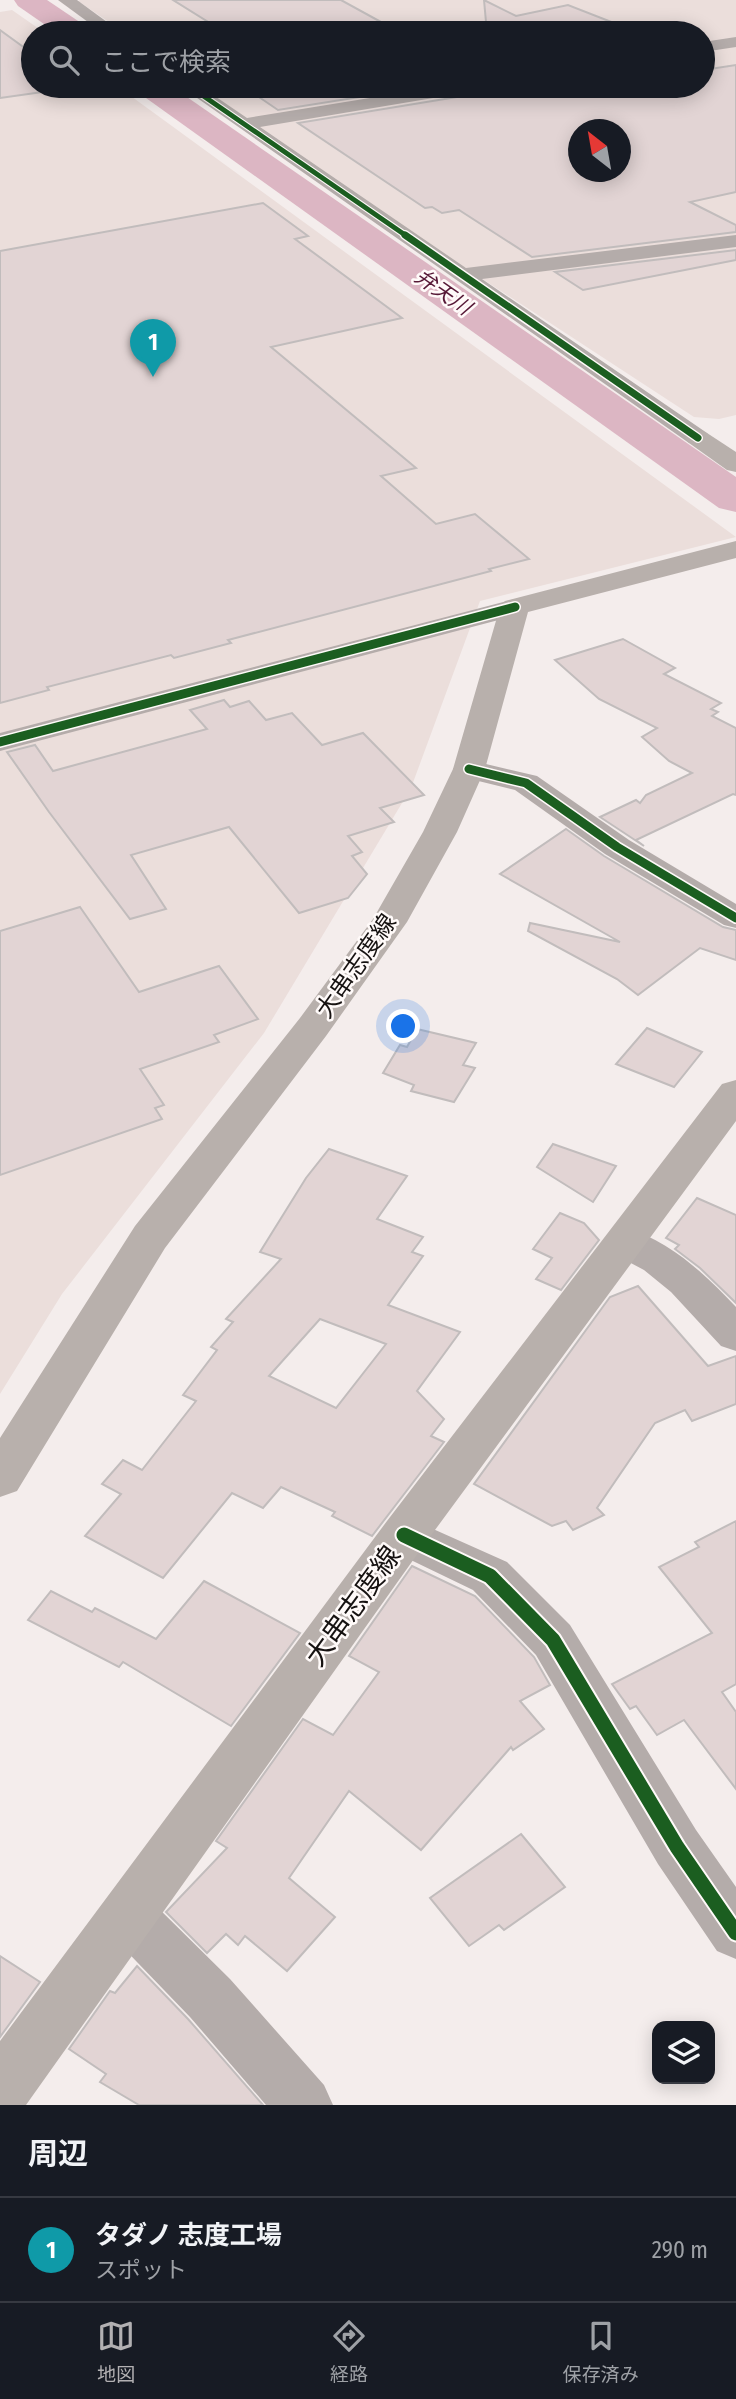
<!DOCTYPE html>
<html lang="ja">
<head>
<meta charset="utf-8">
<style>
  :root { --surface:#171b24; --page:#242831; --text:#f1f3f6; --muted:#9ea1a6; --line:#363941; --accent:#b2b0b2 }
  body { margin:0; font-family:"Fira Sans Condensed","Noto Sans JP",sans-serif; background:var(--page); color:var(--text) }
  .controls { position:absolute; right:21px; bottom:21px; display:grid; overflow:hidden; border-radius:14px; box-shadow:0 4px 18px #0003 }
  .controls button { width:63px; height:63px; display:grid; place-items:center; padding:0; border:0; border-bottom:2px solid var(--line); background:var(--surface); color:var(--text); font:35px sans-serif }
  .compass { position:absolute; left:568px; top:119px; width:63px; height:63px; border-radius:50%; background:var(--surface); box-shadow:0 4px 18px #0003; rotate:329deg }
  .you { position:absolute; left:404px; top:1027px; width:24px; height:24px; margin:-18px; border:5px solid #fff; border-radius:50%; background:#1a73e8; box-shadow:0 0 0 10px #1a73e833 }
  .badge { display:grid; place-items:center; width:46px; height:46px; border-radius:50%; background:var(--accent); color:#fff; font-size:23px; font-weight:700 }
  .pin { position:absolute; translate:-50% -58px; filter:drop-shadow(0 2px 4px #0008) }
  .pin::after { content:''; position:absolute; top:37px; width:24px; height:21px; background:inherit; clip-path:polygon(0 0,100% 0,50% 100%) }
  .list { margin:0; padding:0; list-style:none }
  h2 { display:flex; justify-content:space-between; align-items:center; height:91px; margin:0; padding:0 28px; font-size:30px }
  h2 small { font-size:23px; font-weight:400; color:var(--muted) }
  .list li { display:grid; grid-template-columns:46px 1fr auto; gap:21px; align-items:center; box-sizing:border-box; height:105px; padding:0 28px; border-top:2px solid var(--line) }
  .list b { display:block; font-size:26px; white-space:nowrap }
  .list p { margin:0; font-size:23px; white-space:nowrap; color:var(--muted) }
  .list em { font-size:23px; font-style:normal; color:var(--muted) }
  .icon { flex:none; width:38px; height:38px; fill:none; stroke:currentColor; stroke-width:2; stroke-linecap:round; stroke-linejoin:round }
  .map { position:relative; flex:none; width:736px; height:2105px; overflow:hidden }
  .search { position:absolute; background:var(--surface); box-shadow:0 4px 18px #0003; left:21px; right:21px; top:21px; height:77px; display:flex; align-items:center; gap:18px; box-sizing:border-box; padding:0 24px; border-radius:38px; color:var(--muted); font-size:26px }
  .sheet { height:196px; background:var(--surface) }
  nav { display:flex; justify-content:space-around; align-items:center; box-sizing:border-box; height:98px; border-top:2px solid var(--line); background:var(--surface); font-size:19px; color:var(--muted) }
  nav a { display:grid; justify-items:center; gap:4px }
  nav .on { color:var(--accent) }
  .map>svg:first-child { display:block }
  .built { fill:#ebdedb; fill-rule:evenodd }
  .lines { fill:none; stroke-linecap:round; stroke-linejoin:round }
  .river { fill:#dcb6c3; fill-rule:evenodd }
  .building { fill:#e2d4d4; stroke:#c1bcbc; stroke-width:2; fill-rule:evenodd }
  .minor { fill:#b4acaa; fill-rule:evenodd }
  .major { fill:#b8b0ac; fill-rule:evenodd }
  .cycleway-far3-casing { stroke:#fffaf9; stroke-width:7 }
  .cycleway-far2-casing { stroke:#fffaf9; stroke-width:10 }
  .cycleway-far1-casing { stroke:#fffaf9; stroke-width:12 }
  .cycleway-casing { stroke:#fffaf9; stroke-width:19 }
  .cycleway-far3 { stroke:#1b5e20; stroke-width:5 }
  .cycleway-far2 { stroke:#1b5e20; stroke-width:7 }
  .cycleway-far1 { stroke:#1b5e20; stroke-width:9 }
  .cycleway { stroke:#1b5e20; stroke-width:15 }
  .labels { text-anchor:middle; dominant-baseline:central; stroke-width:5; stroke-linejoin:round; paint-order:stroke }
  .far-water-label { font-size:21px; font-style:italic; fill:#571937; stroke:#fffaf9 }
  .street-label { font-size:24px; fill:#161211; stroke:#fffaf9 }
  .near-street-label { font-size:28px; fill:#161211; stroke:#fffaf9 }
</style>
</head>
<body>
<div class="map">
<svg width="736" height="2105" viewBox="0 0 736 2105">
  <rect width="100%" height="100%" fill="#f4edec"/>
  <g class="built">
    <path d="M80,0H736V415L719,419L694,417L245,124L195,86H703V33H125L78,1ZM578,130H620V172H578Z"/>
    <polygon points="12,10 45,33 33,33 33,86 117,86 736,537 480,601 411,788 264,1033 62,1294 0,1394 0,12"/>
  </g>
  <g class="lines">
    <g class="river">
      <polygon points="14,0 47,0 87,27 91,33 57,33 18,6"/>
      <polygon points="134,86 171,86 736,477 736,512 719,508 139,93"/>
    </g>
  </g>
  <g class="building">
    <polygon points="173,0 341,0 401,33 226,33"/>
    <polygon points="484,0 516,16 568,5 637,32 487,33"/>
    <polygon points="0,30 33,54 33,86 78,87 0,98"/>
    <path d="M736,65V192L690,202L736,225V232L532,257L459,210L442,213L432,207L425,208L298,123L475,94L486,86H703V70ZM578,130H620V172H578Z"/>
    <polygon points="313,86 429,86 278,110 256,95"/>
    <polygon points="263,203 308,236 295,239 402,318 271,347 416,468 381,476 436,524 475,514 529,559 489,569 491,571 228,640 231,643 174,658 171,655 47,687 49,690 0,703 0,251"/>
    <polygon points="736,250 736,260 583,290 555,272"/>
    <polygon points="623,639 675,668 664,674 721,703 711,709 718,712 712,716 736,728 736,795 733,794 636,840 644,846 600,817 636,800 640,803 646,795 692,773 669,761 642,737 657,728 599,699 555,660"/>
    <polygon points="224,700 230,707 249,701 266,720 292,713 322,745 363,733 424,795 380,808 394,822 348,836 362,852 352,856 367,874 348,898 299,913 229,827 131,855 166,909 130,919 49,812 7,752 35,745 53,771 207,729 190,710"/>
    <polygon points="566,829 604,856 723,927 736,930 736,960 700,948 638,995 617,979 528,931 530,923 620,942 500,874"/>
    <polygon points="80,907 139,992 219,966 258,1019 214,1035 219,1042 140,1069 164,1105 155,1108 162,1119 0,1175 0,931"/>
    <polygon points="647,1028 702,1052 674,1087 616,1064"/>
    <polygon points="417,1029 476,1043 463,1065 475,1068 454,1102 411,1091 414,1085 383,1073 400,1045 407,1047"/>
    <polygon points="553,1144 616,1166 593,1202 537,1167"/>
    <path d="M329,1149L407,1176L377,1219L423,1237L412,1252L423,1256L388,1305L460,1332L417,1391L444,1419L431,1436L444,1442L372,1536L332,1516L335,1512L281,1487L263,1508L232,1493L163,1578L85,1536L121,1494L102,1484L123,1460L142,1470L196,1401L183,1395L217,1350L211,1347L233,1322L226,1319L281,1259L260,1252L306,1178ZM320,1319L386,1344L336,1408L269,1376Z"/>
    <polygon points="697,1198 736,1215 736,1303 700,1268 675,1249 679,1245 666,1238"/>
    <polygon points="560,1213 584,1223 599,1240 561,1290 536,1279 552,1258 533,1249"/>
    <polygon points="638,1286 708,1366 736,1356 736,1404 692,1421 685,1410 655,1423 597,1508 604,1515 573,1530 566,1521 552,1526 474,1484 610,1297"/>
    <polygon points="736,1521 736,1684 722,1692 736,1712 736,1789 684,1720 657,1735 636,1706 630,1709 612,1684 712,1633 659,1567 699,1547 695,1542"/>
    <polygon points="412,1566 475,1596 534,1657 550,1685 520,1701 544,1729 513,1750 511,1747 421,1850 349,1791 289,1878 335,1917 287,1971 245,1936 238,1945 226,1934 207,1953 166,1912 227,1848 216,1841 303,1719 333,1735 379,1672 349,1656"/>
    <polygon points="204,1581 300,1633 231,1726 123,1662 119,1667 28,1620 51,1591 92,1612 95,1608 156,1639"/>
    <polygon points="521,1834 565,1887 504,1930 499,1925 469,1946 430,1898"/>
    <polygon points="0,1956 40,1982 0,2037"/>
    <polygon points="137,1966 188,2019 263,2105 139,2105 100,2082 106,2074 69,2049 110,1991 115,1993"/>
  </g>
  <g class="lines">
    <g class="minor">
      <polygon points="58,0 77,0 122,33 103,33"/>
      <polygon points="736,37 736,47 703,52 703,42"/>
      <polygon points="180,86 200,86 247,118 444,86 484,86 475,91 260,127 466,268 736,235 736,247 482,279 707,433 710,438 707,443 698,445 689,443"/>
      <polygon points="515,599 525,601 529,607 525,613 0,751 0,733"/>
      <polygon points="469,760 537,776 629,840 736,904 736,928 724,925 605,854 515,790 458,776 453,769 458,762"/>
      <path d="M624,1227C671,1242 703,1272 736,1307V1351L721,1346L671,1292L644,1270L610,1252L604,1242L610,1232Z"/>
      <polygon points="404,1516 507,1562 570,1625 696,1830 736,1887 736,1959 717,1951 658,1864 536,1655 473,1590 388,1549 381,1535 388,1521"/>
      <polygon points="129,1890 148,1898 230,1979 324,2085 333,2105 266,2105 190,2017 110,1934 102,1916 110,1898"/>
    </g>
    <g class="major">
      <polygon points="698,430 707,433 736,452 736,472 727,470 689,443 685,438 689,433"/>
      <polygon points="736,541 736,558 528,612 485,769 457,832 407,922 326,1036 165,1248 17,1491 0,1497 0,1438 135,1226 300,1018 373,919 423,832 453,769 500,607 505,601"/>
      <polygon points="736,1080 736,1121 421,1549 26,2105 0,2105 0,2041 387,1521 722,1084"/>
    </g>
    <defs>
      <polyline id="cycleway-far3" points="189,86 408,237"/>
      <polyline id="cycleway-far2" points="405,235 698,438"/>
      <g id="cycleway-far1">
        <polyline points="0,742 515,607"/>
        <polyline points="469,769 526,783 617,847 736,918"/>
      </g>
      <polyline id="cycleway" points="404,1535 490,1576 553,1640 677,1847 736,1933"/>
    </defs>
    <use href="#cycleway-far3" class="cycleway-far3-casing"/>
    <use href="#cycleway-far2" class="cycleway-far2-casing"/>
    <use href="#cycleway-far1" class="cycleway-far1-casing"/>
    <use href="#cycleway" class="cycleway-casing"/>
    <use href="#cycleway-far3" class="cycleway-far3"/>
    <use href="#cycleway-far2" class="cycleway-far2"/>
    <use href="#cycleway-far1" class="cycleway-far1"/>
    <use href="#cycleway" class="cycleway"/>
  </g>
  <g class="labels">
    <g class="far-water-label">
      <text transform="translate(443 292) rotate(35)">弁天川</text>
    </g>
    <g class="street-label">
      <text transform="translate(356 966) rotate(-55)">大串志度線</text>
    </g>
    <g class="near-street-label">
      <text transform="translate(353 1606) rotate(-54)">大串志度線</text>
    </g>
  </g>
</svg>
<div class="controls">
<button><svg class="icon" aria-label="layers" viewBox="0 0 24 24"><path d="M12 4l9 5-9 5-9-5zM3 14l9 5 9-5"/></svg></button>
</div>
<svg class="compass" viewBox="-18 -18 36 36"><path d="M0-13l5 13h-10z" fill="#e53935"/><path d="M0 13l5-13h-10z" fill="#9ea1a6"/></svg>
<div class="you"></div>
<div class="pin badge" style="left:153px;top:377px;background:#0f9aa8">1</div>
<div class="search"><svg class="icon" aria-label="search" viewBox="0 0 24 24"><circle cx="10" cy="10" r="6"/><path d="M15 15l6 6"/></svg>ここで検索</div>
</div>
<section class="sheet">
<h2>周辺<small></small></h2>
<ul class="list">
<li><span class="badge" style="background:#0f9aa8">1</span><div><b>タダノ 志度工場</b><p>スポット</p></div><em>290 m</em></li>
</ul>
</section>
<nav>
<a class="on"><svg class="icon" aria-label="map" viewBox="0 0 24 24"><path d="M3 6l6-2 6 2 6-2v14l-6 2-6-2-6 2zM9 4v14M15 6v14"/></svg>地図</a>
<a><svg class="icon" aria-label="directions" viewBox="0 0 24 24"><path d="M12 3l9 9-9 9-9-9zM9 14v-3h6M13 9l2 2-2 2"/></svg>経路</a>
<a><svg class="icon" aria-label="saved" viewBox="0 0 24 24"><path d="M7 4h10v16l-5-4-5 4z"/></svg>保存済み</a>
</nav>
</body>
</html>
